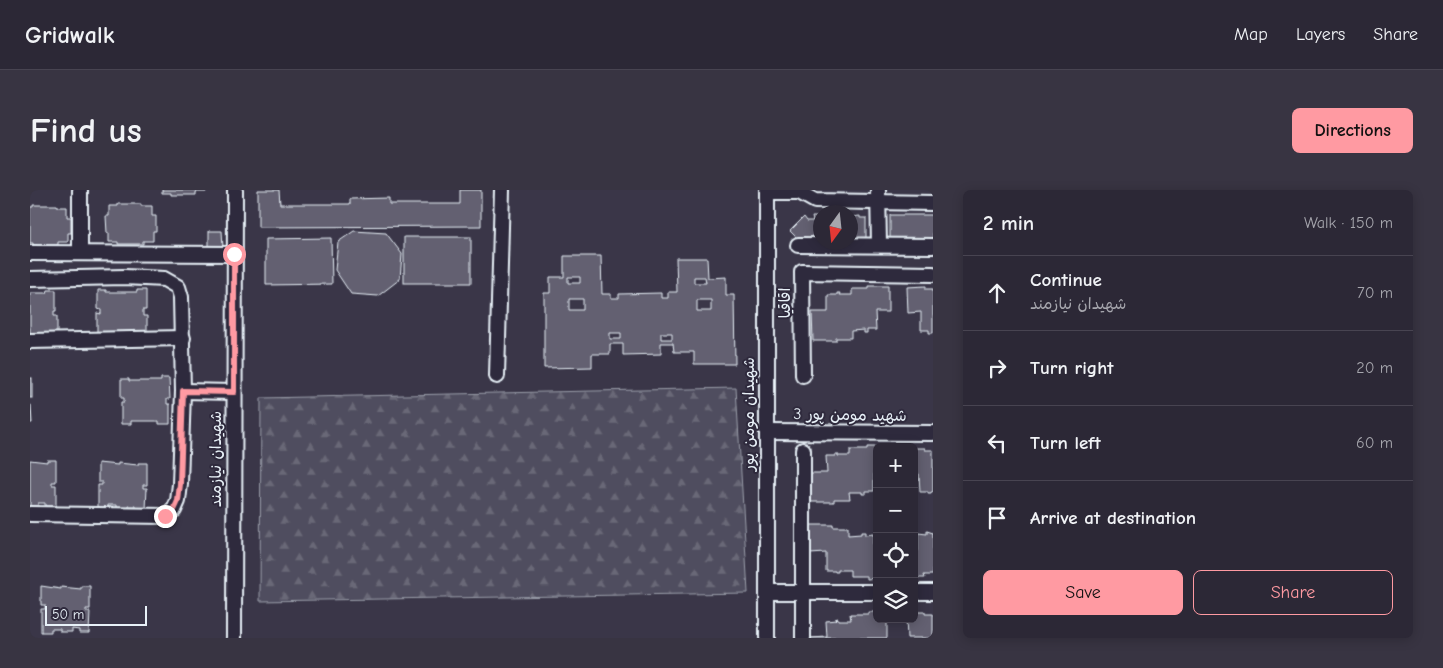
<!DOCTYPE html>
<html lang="en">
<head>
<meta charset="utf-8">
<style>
  :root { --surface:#2c2836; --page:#383442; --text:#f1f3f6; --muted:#a6a6ad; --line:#484451; --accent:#ff9aa2 }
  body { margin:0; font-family:"Comic Neue","Playpen Sans Arabic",sans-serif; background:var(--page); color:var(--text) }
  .controls { position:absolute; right:15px; bottom:15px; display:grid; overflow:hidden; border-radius:8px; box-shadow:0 2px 12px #0003 }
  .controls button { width:45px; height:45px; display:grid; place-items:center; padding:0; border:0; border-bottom:1px solid var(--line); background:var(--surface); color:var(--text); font:25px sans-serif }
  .compass { position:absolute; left:783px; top:15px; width:45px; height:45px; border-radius:50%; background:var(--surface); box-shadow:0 2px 12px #0003; rotate:195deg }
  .scale { position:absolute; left:15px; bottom:12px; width:102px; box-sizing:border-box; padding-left:5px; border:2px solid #e8f1f8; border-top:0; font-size:14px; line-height:18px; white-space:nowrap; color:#e8f1f8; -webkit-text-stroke:4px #2f2a3d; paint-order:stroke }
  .stop { position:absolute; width:15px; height:15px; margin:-11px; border:4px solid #ff9aa2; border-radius:50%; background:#fff }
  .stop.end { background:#ff9aa2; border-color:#fff; box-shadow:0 1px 5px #0008 }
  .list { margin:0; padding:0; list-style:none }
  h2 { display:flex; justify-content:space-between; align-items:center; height:65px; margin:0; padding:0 20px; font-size:21px }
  h2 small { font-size:16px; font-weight:400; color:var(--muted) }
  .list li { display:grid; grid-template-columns:32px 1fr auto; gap:15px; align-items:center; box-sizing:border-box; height:75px; padding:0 20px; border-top:1px solid var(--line) }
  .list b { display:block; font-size:19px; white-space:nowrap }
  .list p { margin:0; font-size:16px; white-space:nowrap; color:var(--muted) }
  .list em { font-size:16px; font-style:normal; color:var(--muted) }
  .actions { display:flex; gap:10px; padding:15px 20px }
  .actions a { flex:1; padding:11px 0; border:1px solid var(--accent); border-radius:8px; text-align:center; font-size:18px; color:var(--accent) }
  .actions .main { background:var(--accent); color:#111 }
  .icon { flex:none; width:28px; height:28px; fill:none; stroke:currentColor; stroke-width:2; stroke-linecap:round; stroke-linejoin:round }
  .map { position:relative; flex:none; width:903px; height:448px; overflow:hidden; border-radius:8px }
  header { display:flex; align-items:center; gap:30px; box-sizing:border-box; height:70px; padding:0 25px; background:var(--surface); border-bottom:1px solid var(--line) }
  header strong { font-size:24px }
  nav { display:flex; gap:28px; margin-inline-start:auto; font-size:18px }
  .intro { display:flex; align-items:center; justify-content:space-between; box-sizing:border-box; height:120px; padding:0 30px }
  h1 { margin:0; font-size:35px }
  .button { padding:12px 22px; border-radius:8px; background:var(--accent); color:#111; font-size:18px; font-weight:700 }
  main { display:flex; gap:30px; padding:0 30px }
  aside { flex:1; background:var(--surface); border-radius:8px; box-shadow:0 2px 12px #0003 }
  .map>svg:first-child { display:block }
  .forest { fill:url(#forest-firs); stroke:#9ca0ac }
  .building { fill:#636171; stroke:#e8f1f8; fill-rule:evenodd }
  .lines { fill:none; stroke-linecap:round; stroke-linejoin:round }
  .minor-casing { stroke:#e8f1f8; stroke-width:18 }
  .minor { stroke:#2f2a3d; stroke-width:14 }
  .route { stroke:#ff9aa2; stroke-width:6 }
  .labels { text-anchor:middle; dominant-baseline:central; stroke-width:4; stroke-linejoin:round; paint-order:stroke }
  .street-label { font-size:16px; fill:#e8f1f8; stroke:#2f2a3d }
</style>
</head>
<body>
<header>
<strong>Gridwalk</strong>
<nav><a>Map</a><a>Layers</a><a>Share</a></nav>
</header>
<div class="intro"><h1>Find us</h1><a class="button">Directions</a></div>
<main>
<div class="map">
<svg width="903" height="448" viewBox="0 0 903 448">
  <defs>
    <pattern id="forest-firs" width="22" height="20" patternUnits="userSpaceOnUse" patternTransform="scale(1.25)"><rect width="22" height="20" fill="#504e5f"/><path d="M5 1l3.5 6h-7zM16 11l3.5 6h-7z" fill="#696877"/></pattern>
  </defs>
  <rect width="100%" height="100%" fill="#3a3648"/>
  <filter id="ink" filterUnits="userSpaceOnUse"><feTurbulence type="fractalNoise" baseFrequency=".02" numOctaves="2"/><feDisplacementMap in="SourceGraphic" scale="10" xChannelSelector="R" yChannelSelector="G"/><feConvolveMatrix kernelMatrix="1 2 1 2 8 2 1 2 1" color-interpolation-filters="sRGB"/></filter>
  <g filter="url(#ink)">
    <polygon class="forest" points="706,198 718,403 230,411 231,208"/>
    <g class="building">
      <polygon points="132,0 176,0 176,2 166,2 166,5 141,5 141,3 132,3"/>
      <polygon points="228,0 249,0 250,14 320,14 320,9 359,8 359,14 430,14 430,0 451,0 451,36 228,37"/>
      <polygon points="88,14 111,14 111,16 122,16 122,26 126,26 126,41 123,41 123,51 113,51 113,54 88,54 88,52 79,52 79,43 77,43 76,26 79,26 79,16 88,16"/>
      <polygon points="3,15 27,15 27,17 37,17 37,27 41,27 41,43 38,43 38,52 28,52 28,55 3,56 3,53 0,53 0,17 3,17"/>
      <rect x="860" y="25" width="43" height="24"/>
      <polygon points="830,26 830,28 836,28 836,52 821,52 821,27"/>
      <polygon points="774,27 777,31 783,31 782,27 791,27 790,48 783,48 783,46 780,47 773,54 760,41"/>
      <polygon points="179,41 192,41 193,58 179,58"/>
      <polygon points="324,41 356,43 372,64 370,89 348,106 321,104 305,80 308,52"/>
      <rect x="374" y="47" width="67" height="46"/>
      <polygon points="301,48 302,94 236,95 236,49"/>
      <path d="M534,66H571L572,104H581V108H589V104L631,103V108H638V102H647L646,68H677L678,88L696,87V105H704L705,174H664V162H644L643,153H631V164L593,165V154H580V164H562V177L514,178V103H520V87H534ZM538,87H550V93H538ZM664,87H675L676,93H664ZM539,109H553V120H539ZM667,110H681V121H667ZM580,143H591V149H580ZM631,143H642V149H631Z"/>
      <polygon points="839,96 858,96 858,122 845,122 846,140 837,140 837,143 834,143 834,140 821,141 821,148 806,148 806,151 783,151 782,122 798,122 798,105 807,105 807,103 810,103 809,105 822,105 822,99 839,99"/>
      <polygon points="896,96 896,99 903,99 903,143 899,143 899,140 891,140 891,122 878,123 877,97"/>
      <polygon points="18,100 26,100 26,121 24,121 24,126 27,126 27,146 16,146 16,143 0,143 0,103 17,103"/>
      <polygon points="68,100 76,100 76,102 107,102 107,100 116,100 116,120 113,120 113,126 117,126 117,145 67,145 67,123 71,124 71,120 68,119"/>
      <rect x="0" y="188" width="2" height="20"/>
      <polygon points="131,188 139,188 140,209 137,209 137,214 140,214 140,234 129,234 129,231 101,231 101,234 91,234 91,212 94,212 94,208 91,208 91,189 99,189 99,191 131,191"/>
      <polygon points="0,215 1,215 2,233 0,233"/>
      <polygon points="837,257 847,257 847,283 844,283 844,301 836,301 836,304 832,304 832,302 819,302 820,309 804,309 804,312 781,312 781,283 797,283 796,266 805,266 805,264 808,264 808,266 820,266 820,260 837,260"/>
      <polygon points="884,258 895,258 895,260 903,260 903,302 901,302 901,304 898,304 898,302 890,302 889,284 884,284"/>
      <polygon points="0,270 17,272 17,270 26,270 26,292 22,292 22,295 26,295 26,316 15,316 15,313 8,313 8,316 0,316"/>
      <polygon points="68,273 88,275 88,273 108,275 108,273 117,273 117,295 113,295 113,298 117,298 116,319 106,319 106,316 99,316 99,319 87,319 87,315 78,315 78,319 68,319 68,295 72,295 72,292 68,292"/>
      <polygon points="780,335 803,335 803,337 818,337 818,345 831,344 831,342 835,342 835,345 843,344 843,362 847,362 847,388 837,389 837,386 820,386 820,380 808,380 808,382 805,382 805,381 796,381 796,363 780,364"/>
      <polygon points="897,341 903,343 903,385 894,385 895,388 884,388 884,361 888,361 888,343 897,344"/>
      <polygon points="11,396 31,399 31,397 51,399 51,396 60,396 60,419 56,419 56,422 60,422 59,443 49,443 49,440 42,439 42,442 30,442 30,439 21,439 21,442 11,442 11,419 15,419 15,415 11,415"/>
      <polygon points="838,422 847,422 847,429 857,429 857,448 781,448 797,447 796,431 806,430 805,429 808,428 808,430 821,430 820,424 838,424"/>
      <polygon points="884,422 895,422 895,424 903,424 903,448 877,448 876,429 884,429"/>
    </g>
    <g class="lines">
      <defs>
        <g id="minor">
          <polyline points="737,0 737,448"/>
          <polyline points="848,0 849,55"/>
          <polyline points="737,2 769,2 773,0"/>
          <polyline points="769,2 785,11 903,13"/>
          <polyline points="768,55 903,56"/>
          <polyline points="0,63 204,64"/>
          <polyline points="50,63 50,0"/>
          <polyline points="0,89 95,87 134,89 148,97 151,107 153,201 150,294 148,311 144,320 135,326 0,324"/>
          <polyline points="0,151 153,148"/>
          <polyline points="773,185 772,82 903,84"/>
          <polyline points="467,186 472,0"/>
          <polyline points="153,201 204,202"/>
          <polyline points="737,242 903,243"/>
          <polyline points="737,402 847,402"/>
          <polyline points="884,402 903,402"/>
          <polyline points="204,448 205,0"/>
          <polyline points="773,448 773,260"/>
        </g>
      </defs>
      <use href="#minor" class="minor-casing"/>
      <use href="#minor" class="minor"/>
    </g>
  </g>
  <g class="lines" filter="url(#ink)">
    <polyline class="route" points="135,326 144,320 148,311 150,294 153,201 204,202 204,64"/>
  </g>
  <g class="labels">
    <g class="street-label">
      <text transform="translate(755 113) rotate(-90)">اقاقیا</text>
      <text transform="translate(719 224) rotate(-90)">شهیدان مومن پور</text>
      <text transform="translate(820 225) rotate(1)">شهید مومن پور 3</text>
      <text transform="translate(186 269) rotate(-90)">شهیدان نیازمند</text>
    </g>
  </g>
</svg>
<div class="controls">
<button>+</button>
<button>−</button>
<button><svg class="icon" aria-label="locate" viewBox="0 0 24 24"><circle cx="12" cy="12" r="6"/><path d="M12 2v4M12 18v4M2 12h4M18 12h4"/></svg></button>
<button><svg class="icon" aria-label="layers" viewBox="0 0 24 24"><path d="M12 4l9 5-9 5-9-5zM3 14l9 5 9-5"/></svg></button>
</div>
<svg class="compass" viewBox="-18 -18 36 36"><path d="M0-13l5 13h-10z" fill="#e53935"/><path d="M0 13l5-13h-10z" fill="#a6a6ad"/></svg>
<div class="scale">50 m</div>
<div class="stop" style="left:204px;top:64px"></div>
<div class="stop end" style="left:135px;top:326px"></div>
</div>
<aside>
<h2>2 min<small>Walk · 150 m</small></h2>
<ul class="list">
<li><svg class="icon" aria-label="ahead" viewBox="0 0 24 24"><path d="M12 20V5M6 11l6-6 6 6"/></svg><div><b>Continue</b><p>شهیدان نیازمند</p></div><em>70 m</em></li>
<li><svg class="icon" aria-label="right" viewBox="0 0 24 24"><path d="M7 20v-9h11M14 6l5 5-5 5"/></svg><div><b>Turn right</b></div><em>20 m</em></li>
<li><svg class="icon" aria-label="left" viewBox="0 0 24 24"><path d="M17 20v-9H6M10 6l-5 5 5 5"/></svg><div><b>Turn left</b></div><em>60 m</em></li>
<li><svg class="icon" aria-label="arrive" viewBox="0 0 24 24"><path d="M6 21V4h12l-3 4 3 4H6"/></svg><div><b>Arrive at destination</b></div></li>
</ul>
<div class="actions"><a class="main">Save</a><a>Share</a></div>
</aside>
</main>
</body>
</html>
